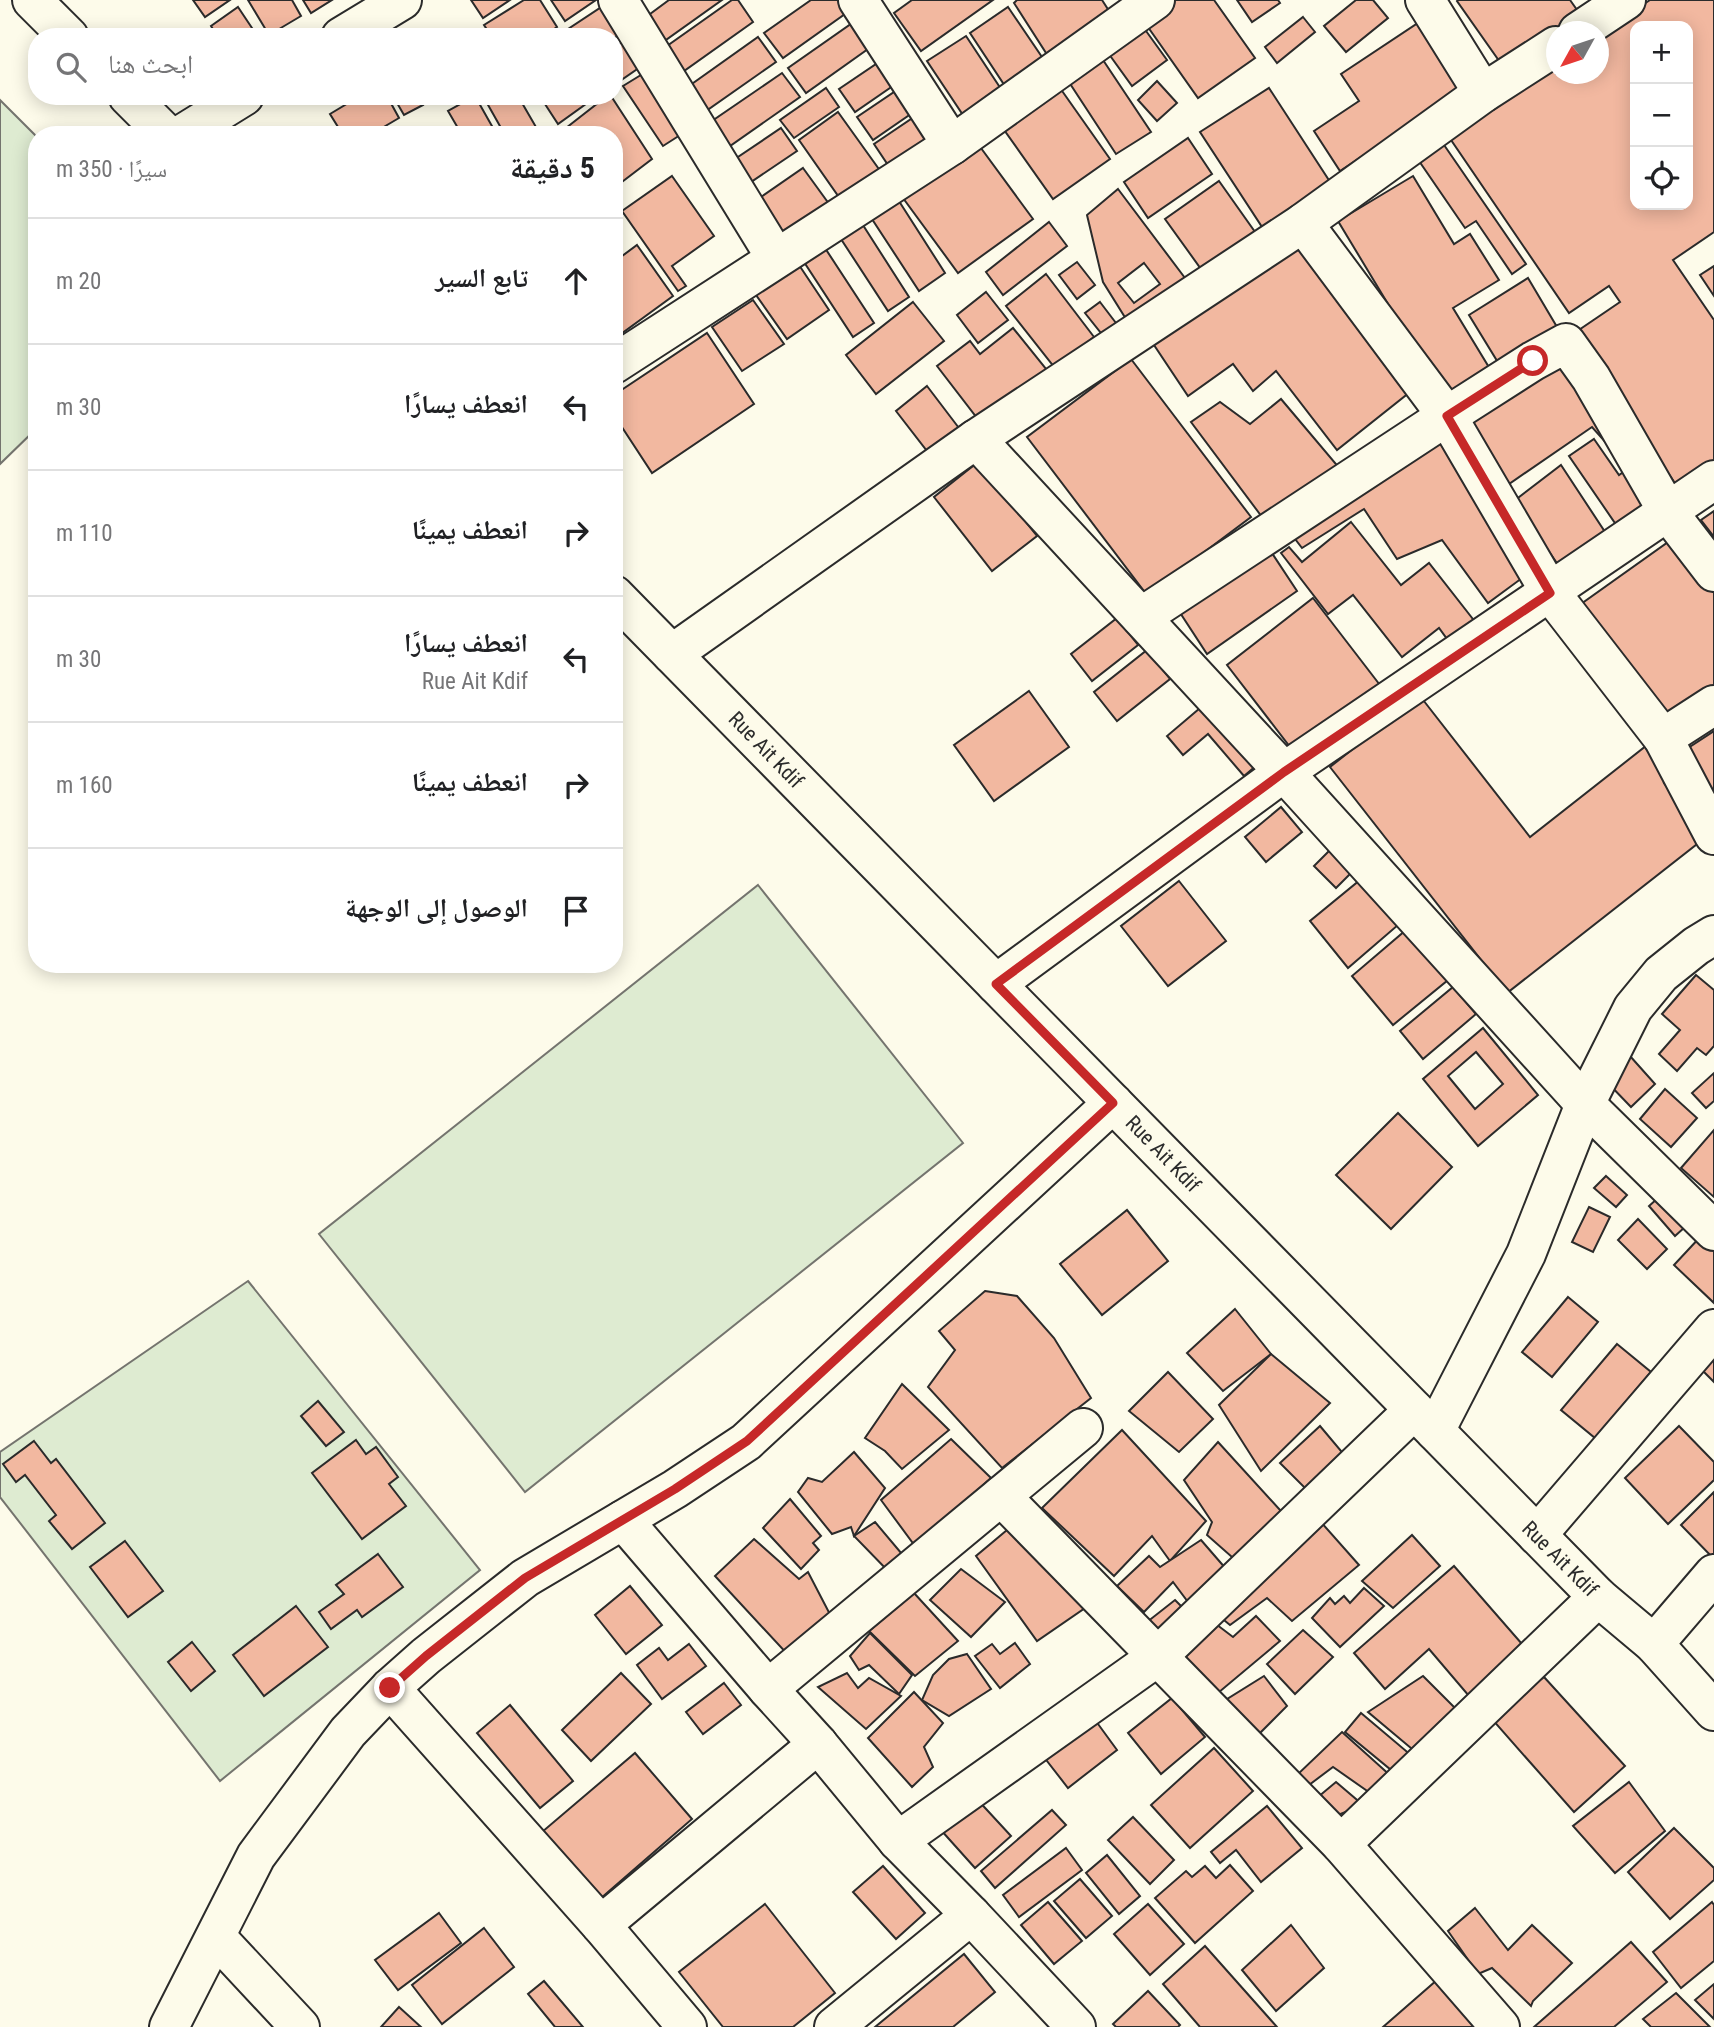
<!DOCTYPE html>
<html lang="ar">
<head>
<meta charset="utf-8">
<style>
  :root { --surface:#fff; --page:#f2f2f2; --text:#202124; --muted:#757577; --line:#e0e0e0 }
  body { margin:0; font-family:"Roboto Condensed","Noto Naskh Arabic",sans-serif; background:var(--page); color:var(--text); direction:rtl }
  .controls { position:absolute; right:21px; top:21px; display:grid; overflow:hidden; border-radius:14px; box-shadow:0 4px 18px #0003 }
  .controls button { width:63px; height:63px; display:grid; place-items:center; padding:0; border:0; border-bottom:2px solid var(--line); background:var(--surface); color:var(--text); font:35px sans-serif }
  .compass { position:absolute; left:1546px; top:21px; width:63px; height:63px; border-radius:50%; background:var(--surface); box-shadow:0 4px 18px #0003; rotate:230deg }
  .stop { position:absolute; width:21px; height:21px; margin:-16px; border:5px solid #c62828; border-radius:50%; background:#fff }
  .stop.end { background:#c62828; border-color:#fff; box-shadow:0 2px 7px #0008 }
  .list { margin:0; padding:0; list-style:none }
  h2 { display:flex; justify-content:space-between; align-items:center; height:91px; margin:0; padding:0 28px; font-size:30px }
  h2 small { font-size:23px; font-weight:400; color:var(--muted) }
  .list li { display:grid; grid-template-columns:46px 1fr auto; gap:21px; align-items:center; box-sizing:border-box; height:126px; padding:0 28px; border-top:2px solid var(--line) }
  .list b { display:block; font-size:26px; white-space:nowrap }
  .list p { margin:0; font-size:23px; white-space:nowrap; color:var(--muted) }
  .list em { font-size:23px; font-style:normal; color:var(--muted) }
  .icon { flex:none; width:38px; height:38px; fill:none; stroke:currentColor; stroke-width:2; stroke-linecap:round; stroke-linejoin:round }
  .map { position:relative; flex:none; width:1714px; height:2027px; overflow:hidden; direction:ltr }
  .search { position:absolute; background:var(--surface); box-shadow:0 4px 18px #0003; left:28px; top:28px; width:595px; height:77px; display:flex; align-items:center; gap:18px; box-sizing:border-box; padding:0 24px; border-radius:28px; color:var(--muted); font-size:26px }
  .panel { position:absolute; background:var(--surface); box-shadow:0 4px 18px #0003; left:28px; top:126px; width:595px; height:847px; border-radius:28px; direction:rtl }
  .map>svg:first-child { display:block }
  .green { fill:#deebd1; stroke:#74746e; stroke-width:2 }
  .building { fill:#f2b8a0; stroke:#2b2b2b; stroke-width:2; fill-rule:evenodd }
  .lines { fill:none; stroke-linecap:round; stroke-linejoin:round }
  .minor-casing { stroke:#2b2b2b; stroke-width:42 }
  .minor { stroke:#fdfbea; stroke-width:38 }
  .route { stroke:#c62828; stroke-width:9 }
  .labels { text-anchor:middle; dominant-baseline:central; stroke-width:5; stroke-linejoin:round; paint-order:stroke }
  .street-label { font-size:21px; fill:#2b2b2b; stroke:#fdfbea }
</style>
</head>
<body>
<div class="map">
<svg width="1714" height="2027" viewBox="0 0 1714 2027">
  <rect width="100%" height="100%" fill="#fdfbea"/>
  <g class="green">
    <polygon points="0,100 37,137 37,428 0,464"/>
    <polygon points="758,885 963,1143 525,1492 319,1234"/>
    <polygon points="248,1281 480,1570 220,1781 0,1497 0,1452"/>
  </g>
  <g class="building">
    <polygon points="193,0 230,0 205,17"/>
    <polygon points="248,0 292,0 301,16 269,35"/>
    <polygon points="303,0 332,0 311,13"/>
    <polygon points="471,0 510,0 483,18"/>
    <polygon points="524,0 540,0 557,27 542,37 492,37 484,25"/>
    <polygon points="551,0 596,0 565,21"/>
    <polygon points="669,0 722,0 663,42 646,17"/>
    <polygon points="732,0 738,0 753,22 684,71 667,46"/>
    <polygon points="811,0 846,0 852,9 783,58 764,33"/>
    <polygon points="912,0 993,0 921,51 894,13"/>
    <polygon points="1017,0 1102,0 1111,14 1048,56 1014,3"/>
    <polygon points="1171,0 1214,0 1255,58 1198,98 1143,20"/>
    <polygon points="1237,0 1278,0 1280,3 1252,22"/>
    <polygon points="1356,0 1373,0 1388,18 1346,52 1324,26"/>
    <polygon points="1458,0 1570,0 1587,24 1502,65 1457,1"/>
    <path d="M1650,0H1714V232L1673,260L1714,320V470L1681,492L1573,334L1620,302L1609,286L1569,313L1449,137L1556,64V74H1598V35ZM1635,26H1688V205H1635Z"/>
    <polygon points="609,2 627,30 614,38 614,37 556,37"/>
    <polygon points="238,7 258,37 218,37 211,26"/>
    <polygon points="1008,7 1044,60 1005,86 970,33"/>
    <polygon points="1303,17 1315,32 1277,63 1265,47"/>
    <polygon points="858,19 875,44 806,93 788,68"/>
    <polygon points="1424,19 1469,85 1340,171 1314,131 1359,101 1341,74"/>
    <polygon points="1141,24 1167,60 1132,86 1106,50"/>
    <polygon points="966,36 1001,89 963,115 927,61"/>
    <polygon points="629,37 646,63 614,85 614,48"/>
    <polygon points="758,37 776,62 706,111 689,86"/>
    <polygon points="1099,54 1151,132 1116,154 1065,76"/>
    <polygon points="885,58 900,81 855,112 839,89"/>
    <polygon points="649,70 688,130 663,146 623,86"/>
    <polygon points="782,73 800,97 730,146 712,121"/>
    <polygon points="1157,81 1177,103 1157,121 1138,100"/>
    <polygon points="903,86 918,109 873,140 857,117"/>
    <polygon points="826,88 839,107 794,138 780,120"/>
    <polygon points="1060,88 1110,159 1053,199 1002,127"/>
    <polygon points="1269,88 1334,188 1266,233 1200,132"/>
    <polygon points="360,96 387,96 399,118 370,135 343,135 330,114"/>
    <polygon points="393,96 418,96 423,105 404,115"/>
    <polygon points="475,96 497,135 462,135 448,111"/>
    <polygon points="483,96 518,96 540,134 505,135"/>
    <polygon points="543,96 597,96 558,124 541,98"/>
    <polygon points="607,96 611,96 652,159 614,188 614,135 557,135"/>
    <polygon points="838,112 881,172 841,200 799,140"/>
    <polygon points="920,113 936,137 890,168 874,144"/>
    <polygon points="781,128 797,151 751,182 735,159"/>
    <polygon points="1188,138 1212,174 1148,218 1124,182"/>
    <polygon points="1442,142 1526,264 1512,274 1476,221 1465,228 1417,158"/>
    <polygon points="978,144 1033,219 958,273 903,198"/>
    <polygon points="803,168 832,208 786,240 758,199"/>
    <polygon points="672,176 714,236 672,266 686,286 678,291 622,211"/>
    <polygon points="1413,176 1454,244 1470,234 1499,280 1453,308 1490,369 1444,397 1338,221"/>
    <polygon points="1219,181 1260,239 1206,276 1165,219"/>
    <path d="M1118,189L1188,282L1131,327L1103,282L1087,215ZM1144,263L1160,284L1134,303L1118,283Z"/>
    <polygon points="897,198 945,273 919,291 870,216"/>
    <polygon points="861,222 909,297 888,311 839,236"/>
    <polygon points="1049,222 1067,246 1003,295 986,272"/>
    <polygon points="1300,235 1415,388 1337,450 1276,371 1253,391 1233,364 1188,396 1150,339"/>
    <polygon points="637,245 673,296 614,339 614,262"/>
    <polygon points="825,248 874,323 853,337 804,262"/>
    <polygon points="1077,262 1095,285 1077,299 1059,275"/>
    <polygon points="799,265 829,310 787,339 756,295"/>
    <polygon points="1714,266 1714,296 1700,275"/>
    <polygon points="1046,274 1094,337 1055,368 1006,306"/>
    <polygon points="1528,278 1557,327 1499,364 1469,315"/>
    <polygon points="986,292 1008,320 978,343 957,315"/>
    <polygon points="753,300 784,344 742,371 712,327"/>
    <polygon points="913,302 944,341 876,394 846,355"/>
    <polygon points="1100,302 1119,327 1105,338 1085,313"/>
    <polygon points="1013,328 1051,375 984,427 937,366 970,341 980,354"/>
    <polygon points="707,333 754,404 652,473 614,415 614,395"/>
    <polygon points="1560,355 1625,464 1592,427 1509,484 1465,415"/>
    <polygon points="1131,359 1251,517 1147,595 1027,437"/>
    <polygon points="927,386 965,436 934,460 896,411"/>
    <polygon points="1281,399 1341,470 1265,521 1191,422 1220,402 1250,424"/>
    <polygon points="1441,434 1533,570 1488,603 1442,540 1397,559 1364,509 1302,548 1289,531"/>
    <polygon points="1594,439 1619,475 1632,466 1655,500 1617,526 1569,456"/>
    <polygon points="978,462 1037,536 992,571 934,497"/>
    <polygon points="1561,465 1609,538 1561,569 1514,501"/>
    <polygon points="1714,511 1714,537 1701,520"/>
    <polygon points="1351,522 1401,585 1429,563 1476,623 1450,643 1439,628 1402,657 1353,595 1328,614 1281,553 1289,547 1302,562"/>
    <polygon points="1678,535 1714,585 1714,687 1665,722 1581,604"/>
    <polygon points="1266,544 1297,591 1207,654 1175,605"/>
    <polygon points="1313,598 1383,689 1297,756 1227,665"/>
    <polygon points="1117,618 1138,645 1092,681 1071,654"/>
    <polygon points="1147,650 1170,679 1117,721 1094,692"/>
    <polygon points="1029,691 1069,747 994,801 954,745"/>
    <polygon points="1420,696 1530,837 1651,742 1676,774 1664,783 1706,837 1507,993 1330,767"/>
    <polygon points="1206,703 1257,765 1244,776 1208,734 1183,755 1167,736"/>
    <polygon points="1714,731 1714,807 1682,752"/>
    <polygon points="1281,807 1302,832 1266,862 1245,837"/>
    <polygon points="1335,845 1357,867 1336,888 1314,866"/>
    <polygon points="1360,880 1398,925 1348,968 1310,921"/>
    <polygon points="1179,881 1226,941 1168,986 1121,926"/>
    <polygon points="1406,930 1448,980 1393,1025 1352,976"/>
    <polygon points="1696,975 1714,990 1714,1046 1706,1055 1697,1048 1677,1071 1659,1054 1680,1030 1662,1014"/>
    <polygon points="1453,987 1476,1014 1423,1059 1400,1031"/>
    <path d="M1483,1028L1538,1095L1478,1146L1423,1079ZM1476,1052L1503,1084L1475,1109L1448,1076Z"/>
    <polygon points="1630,1056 1655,1084 1631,1107 1605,1080"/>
    <polygon points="1714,1073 1714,1101 1706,1108 1692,1093"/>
    <polygon points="1665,1089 1697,1118 1671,1147 1640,1119"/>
    <polygon points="1398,1113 1452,1167 1391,1229 1336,1175"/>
    <polygon points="1714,1130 1714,1197 1681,1168"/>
    <polygon points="1606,1176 1627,1195 1616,1207 1594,1188"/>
    <polygon points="1658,1198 1685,1227 1675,1236 1649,1206"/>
    <polygon points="1589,1207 1610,1217 1593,1252 1572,1242"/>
    <polygon points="1127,1210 1168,1261 1102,1315 1060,1264"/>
    <polygon points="1638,1219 1667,1249 1647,1269 1618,1240"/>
    <polygon points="1702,1235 1714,1246 1714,1303 1674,1265"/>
    <polygon points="985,1291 1017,1296 1054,1338 1091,1398 1002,1468 928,1387 955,1350 939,1331"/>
    <polygon points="1568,1297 1598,1322 1552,1377 1522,1352"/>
    <polygon points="1235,1309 1271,1354 1223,1391 1187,1353"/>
    <polygon points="1617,1344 1651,1372 1595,1438 1561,1410"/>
    <polygon points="1714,1353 1714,1382 1699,1367"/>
    <polygon points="1271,1354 1330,1403 1261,1471 1219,1405"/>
    <polygon points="1168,1372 1213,1419 1179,1452 1129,1411"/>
    <polygon points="902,1384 949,1430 902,1469 885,1451 865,1438"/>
    <polygon points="318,1401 344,1432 326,1446 301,1416"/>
    <polygon points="1320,1426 1352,1464 1312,1495 1280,1463"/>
    <polygon points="1679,1426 1714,1462 1714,1480 1668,1524 1625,1478"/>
    <polygon points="1122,1430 1206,1521 1170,1561 1152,1536 1114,1576 1042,1508"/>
    <polygon points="951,1439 991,1478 915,1546 881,1500"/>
    <polygon points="356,1440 366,1454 376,1447 398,1477 389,1484 406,1506 362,1539 312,1473"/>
    <polygon points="34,1441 51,1463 56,1459 105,1523 72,1549 49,1521 56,1515 25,1475 16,1482 3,1464"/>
    <polygon points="1218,1442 1290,1521 1241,1565 1207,1535 1212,1522 1184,1480"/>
    <polygon points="854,1452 885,1488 854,1536 851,1527 832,1534 798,1492 808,1478 822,1482"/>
    <polygon points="1714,1492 1714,1559 1681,1525"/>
    <polygon points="790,1499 821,1536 813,1543 819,1550 801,1569 763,1528"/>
    <polygon points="1320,1521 1359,1565 1292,1621 1267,1598 1230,1625 1219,1616"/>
    <polygon points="875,1522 907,1560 892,1575 854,1536"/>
    <polygon points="1013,1525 1085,1608 1037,1641 976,1556"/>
    <polygon points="1412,1535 1440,1566 1393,1608 1362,1581"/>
    <polygon points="754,1539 799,1579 808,1572 835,1624 790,1657 715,1576"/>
    <polygon points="1201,1540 1233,1577 1194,1610 1173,1582 1144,1612 1117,1586 1149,1556 1160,1567"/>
    <polygon points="125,1541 163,1591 128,1617 90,1567"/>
    <polygon points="378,1554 403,1587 362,1617 357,1610 331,1629 319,1612 344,1594 336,1585"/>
    <polygon points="1454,1566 1522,1644 1469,1696 1429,1649 1385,1689 1354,1653"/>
    <polygon points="961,1569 1005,1602 971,1637 930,1600"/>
    <polygon points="630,1586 662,1625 626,1654 595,1615"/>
    <polygon points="1364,1588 1384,1606 1340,1647 1312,1618 1330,1598 1335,1604 1344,1596 1350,1603"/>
    <polygon points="914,1593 958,1641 915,1676 869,1631"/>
    <polygon points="1175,1600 1191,1616 1163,1639 1147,1622"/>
    <polygon points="296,1606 328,1647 264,1696 233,1655"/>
    <polygon points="1256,1616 1280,1641 1212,1698 1176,1664 1212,1621 1233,1637"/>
    <polygon points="1303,1630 1333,1657 1295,1694 1267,1664"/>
    <polygon points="870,1633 912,1675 899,1694 869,1665 859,1670 850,1656"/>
    <polygon points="192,1642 215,1671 191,1691 168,1662"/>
    <polygon points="1015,1643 1030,1664 1000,1688 975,1656 992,1644 1000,1654"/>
    <polygon points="689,1644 706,1666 662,1699 637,1665 659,1648 668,1660"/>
    <polygon points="967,1654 991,1689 949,1716 922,1700 933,1675 949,1659"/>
    <polygon points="621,1673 651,1704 591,1761 562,1730"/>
    <polygon points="847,1673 858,1688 869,1678 901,1696 866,1729 818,1687"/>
    <polygon points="1264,1676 1287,1706 1252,1741 1216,1706"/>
    <polygon points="1423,1676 1461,1714 1418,1754 1368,1712"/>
    <polygon points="1544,1677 1625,1766 1574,1812 1491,1718"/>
    <polygon points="724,1683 741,1705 703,1734 686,1712"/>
    <polygon points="914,1692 943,1723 924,1747 933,1767 912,1787 868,1738"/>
    <polygon points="1172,1698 1205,1737 1161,1774 1128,1733"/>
    <polygon points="510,1705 573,1781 540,1808 477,1733"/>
    <polygon points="1090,1713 1117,1750 1068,1788 1040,1752"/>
    <polygon points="1361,1713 1412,1756 1396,1774 1345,1732"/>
    <polygon points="1342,1732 1392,1777 1373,1795 1333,1767 1301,1791 1298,1774"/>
    <polygon points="1214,1748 1253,1791 1190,1848 1151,1805"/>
    <polygon points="635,1753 692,1819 600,1899 542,1832"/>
    <polygon points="1336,1782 1363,1805 1338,1815 1312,1802"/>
    <polygon points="1629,1782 1665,1831 1615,1873 1573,1826"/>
    <polygon points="975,1797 1011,1836 975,1868 940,1829"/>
    <polygon points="1267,1806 1302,1848 1261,1882 1236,1850 1220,1863 1211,1852"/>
    <polygon points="1052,1810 1066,1825 995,1888 981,1871"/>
    <polygon points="1133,1817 1174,1860 1150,1884 1108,1840"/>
    <polygon points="1674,1828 1714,1868 1714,1880 1670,1919 1628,1872"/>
    <polygon points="1066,1848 1082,1870 1019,1917 1003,1895"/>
    <polygon points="1107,1855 1140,1896 1119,1914 1086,1873"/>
    <polygon points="1230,1865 1253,1891 1195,1943 1155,1898 1186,1871 1192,1877 1205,1866 1216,1878"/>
    <polygon points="883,1866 925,1913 896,1939 853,1892"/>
    <polygon points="1080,1879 1112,1916 1086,1938 1054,1901"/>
    <polygon points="1048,1902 1082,1941 1054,1964 1021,1925"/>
    <polygon points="1712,1902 1714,1905 1714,1961 1681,1988 1653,1952"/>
    <polygon points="765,1904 835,1993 793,2027 723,2027 679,1972"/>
    <polygon points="1148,1904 1184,1944 1150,1975 1114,1934"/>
    <polygon points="1475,1908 1508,1950 1532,1925 1572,1963 1533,2001 1531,2006 1492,1968 1478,1974 1448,1931"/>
    <polygon points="439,1913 461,1943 398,1990 375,1960"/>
    <polygon points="1291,1925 1324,1968 1276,2011 1242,1970"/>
    <polygon points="484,1928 514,1967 442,2024 412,1985"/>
    <polygon points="1631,1942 1667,1982 1614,2027 1534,2027"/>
    <polygon points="1205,1946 1277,2027 1200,2027 1163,1984"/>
    <polygon points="964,1954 995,1992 953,2027 875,2027"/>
    <polygon points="1437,1980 1477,2027 1383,2027"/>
    <polygon points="544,1981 583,2027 555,2027 528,1994"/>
    <polygon points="1714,1984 1714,2019 1695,2000"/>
    <polygon points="1148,1991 1180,2025 1178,2027 1116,2027 1113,2024"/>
    <polygon points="1676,1993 1710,2027 1651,2027 1643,2019"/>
    <polygon points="399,2007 421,2027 381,2027"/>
  </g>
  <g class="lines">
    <defs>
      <g id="minor">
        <polyline points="32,0 69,37"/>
        <polyline points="618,0 776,258"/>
        <polyline points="858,0 952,145"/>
        <polyline points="1425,0 1483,93"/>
        <polyline points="1578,32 1626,0"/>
        <polyline points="341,37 402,0"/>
        <polyline points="128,96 167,135"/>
        <polyline points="181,135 244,96"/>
        <polyline points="1303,223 1447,416 1550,592 1663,738 1714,835"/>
        <polyline points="614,364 952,145 1155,0"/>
        <polyline points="976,439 1284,772 1585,1104 1714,1231"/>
        <polyline points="614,595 1598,1597 1654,1644 1714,1711"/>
        <polyline points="1141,617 1447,416 1533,361 1566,343 1591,378 1668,512 1714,572"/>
        <polyline points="672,654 976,439 1303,223 1483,93 1556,46"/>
        <polyline points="1663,738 1714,705"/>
        <polyline points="996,984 1284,772 1714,480"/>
        <polyline points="1435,1431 1526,1254 1585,1104 1633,1008 1661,974 1696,946 1714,935"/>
        <polyline points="1001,1496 1341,1844 1500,2027"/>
        <polyline points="623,1520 768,1689 818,1744 898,1841 971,1915 1076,2027"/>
        <polyline points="1537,1535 1714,1329"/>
        <polyline points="1654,1644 1714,1574"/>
        <polyline points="390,1688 601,1925 687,2027"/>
        <polyline points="768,1689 1083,1428"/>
        <polyline points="898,1841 1157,1657 1414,1410"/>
        <polyline points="1341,1844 1598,1597"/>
        <polyline points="601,1925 818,1744"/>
        <polyline points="216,1937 300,2027"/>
        <polyline points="169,2027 256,1856 348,1732 390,1688 426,1656 525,1578 675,1489 746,1442 1113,1103"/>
        <polyline points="834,2027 971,1915"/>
      </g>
    </defs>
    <use href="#minor" class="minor-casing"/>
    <use href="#minor" class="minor"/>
  </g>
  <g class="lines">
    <polyline class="route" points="390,1688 426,1656 525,1578 675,1489 747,1441 1113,1103 996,984 1284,772 1550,593 1447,416 1533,361"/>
  </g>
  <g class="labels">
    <g class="street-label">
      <text transform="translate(766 750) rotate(46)">Rue Ait Kdif</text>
      <text transform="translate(1163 1154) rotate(46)">Rue Ait Kdif</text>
      <text transform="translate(1560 1559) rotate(45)">Rue Ait Kdif</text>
    </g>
  </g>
</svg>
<div class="controls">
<button>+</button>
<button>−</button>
<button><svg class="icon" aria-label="locate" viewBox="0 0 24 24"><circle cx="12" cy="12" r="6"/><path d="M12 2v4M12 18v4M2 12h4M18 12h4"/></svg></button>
</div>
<svg class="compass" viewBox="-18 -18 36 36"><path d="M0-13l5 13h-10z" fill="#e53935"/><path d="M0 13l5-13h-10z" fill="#757577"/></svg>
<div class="stop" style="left:1533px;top:361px"></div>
<div class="stop end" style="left:390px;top:1688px"></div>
<div class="search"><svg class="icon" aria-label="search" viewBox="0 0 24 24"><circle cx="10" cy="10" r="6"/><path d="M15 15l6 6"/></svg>ابحث هنا</div>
<section class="panel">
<h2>5 دقيقة<small>سيرًا · 350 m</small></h2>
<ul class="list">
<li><svg class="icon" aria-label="ahead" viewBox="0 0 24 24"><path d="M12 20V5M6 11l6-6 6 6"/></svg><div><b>تابع السير</b></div><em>20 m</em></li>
<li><svg class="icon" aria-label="left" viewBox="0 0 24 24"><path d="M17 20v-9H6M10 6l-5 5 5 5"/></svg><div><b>انعطف يسارًا</b></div><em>30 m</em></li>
<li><svg class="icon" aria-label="right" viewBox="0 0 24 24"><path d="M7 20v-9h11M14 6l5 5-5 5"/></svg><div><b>انعطف يمينًا</b></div><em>110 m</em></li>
<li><svg class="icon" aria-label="left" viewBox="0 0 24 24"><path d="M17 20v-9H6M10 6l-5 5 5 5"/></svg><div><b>انعطف يسارًا</b><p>Rue Ait Kdif</p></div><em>30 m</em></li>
<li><svg class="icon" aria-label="right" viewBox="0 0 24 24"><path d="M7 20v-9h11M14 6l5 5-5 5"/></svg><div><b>انعطف يمينًا</b></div><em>160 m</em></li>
<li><svg class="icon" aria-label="arrive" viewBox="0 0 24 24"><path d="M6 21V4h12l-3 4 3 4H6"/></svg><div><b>الوصول إلى الوجهة</b></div></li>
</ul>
</section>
</div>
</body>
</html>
